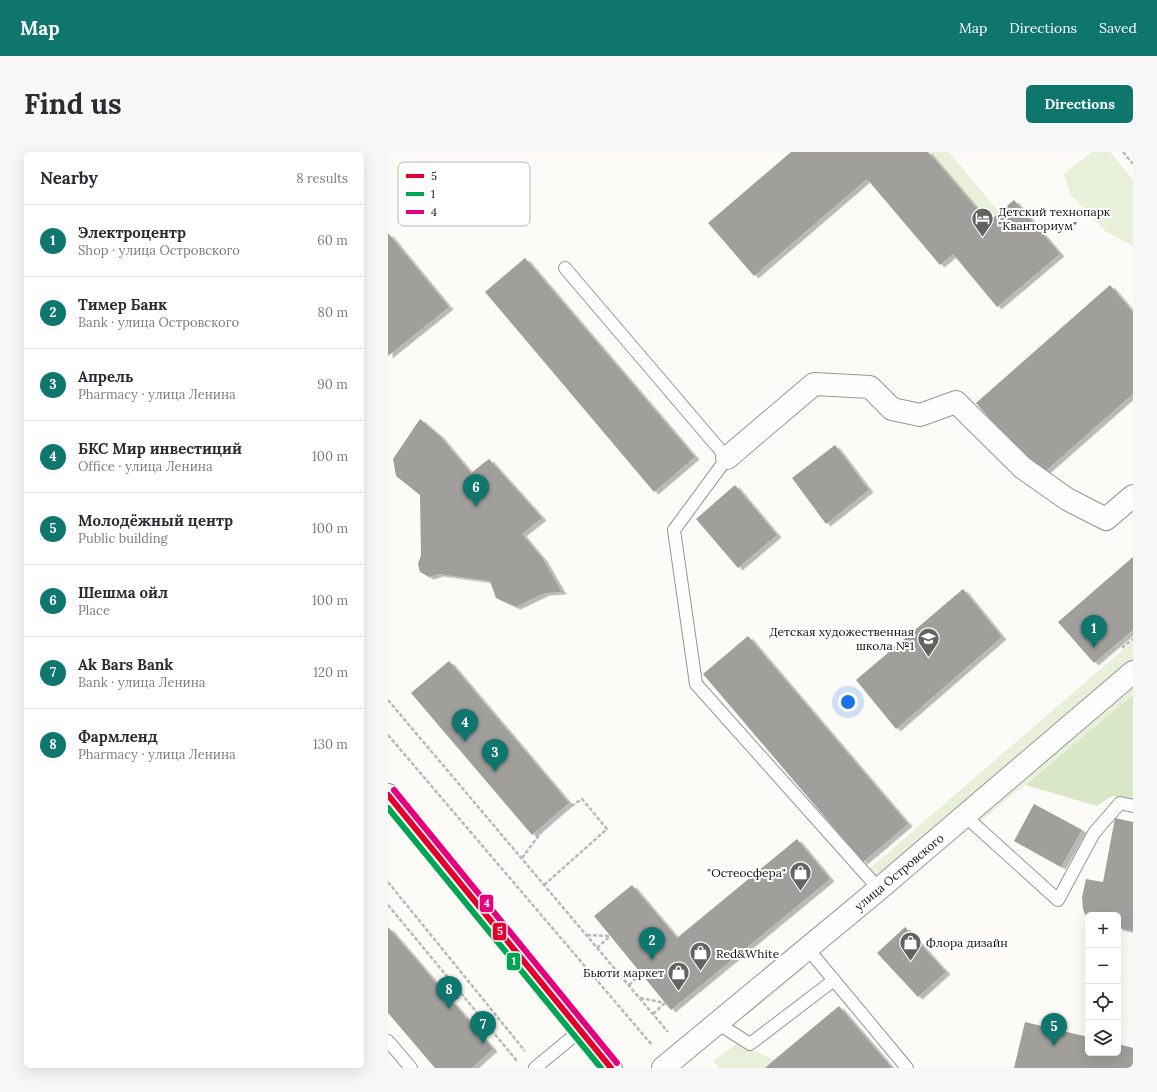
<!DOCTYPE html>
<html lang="en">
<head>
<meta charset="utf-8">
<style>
  :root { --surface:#fff; --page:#f7f7f7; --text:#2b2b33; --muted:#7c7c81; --line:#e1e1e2; --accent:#0f766e }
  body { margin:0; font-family:Lora,serif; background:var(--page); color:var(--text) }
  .controls { position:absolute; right:12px; bottom:12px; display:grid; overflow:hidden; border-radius:6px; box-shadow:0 4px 16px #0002 }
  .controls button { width:36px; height:36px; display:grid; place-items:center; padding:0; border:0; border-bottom:1px solid var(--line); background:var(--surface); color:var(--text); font:20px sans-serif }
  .you { position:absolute; left:460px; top:550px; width:14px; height:14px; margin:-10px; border:3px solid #fff; border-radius:50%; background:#1a73e8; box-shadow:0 0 0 6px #1a73e833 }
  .badge { display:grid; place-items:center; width:26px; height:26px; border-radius:50%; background:var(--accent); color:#fff; font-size:13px; font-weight:700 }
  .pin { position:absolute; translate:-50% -33px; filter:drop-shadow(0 1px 2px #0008) }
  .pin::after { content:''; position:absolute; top:21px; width:14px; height:12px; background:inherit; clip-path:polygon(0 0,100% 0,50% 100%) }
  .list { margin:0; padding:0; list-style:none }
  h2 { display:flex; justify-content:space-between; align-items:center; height:52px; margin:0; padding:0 16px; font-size:17px }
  h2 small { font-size:13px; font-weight:400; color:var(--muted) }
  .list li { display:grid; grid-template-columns:26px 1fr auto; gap:12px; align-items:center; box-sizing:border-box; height:72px; padding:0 16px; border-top:1px solid var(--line) }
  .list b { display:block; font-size:15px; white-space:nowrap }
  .list p { margin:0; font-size:13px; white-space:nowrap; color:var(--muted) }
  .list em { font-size:13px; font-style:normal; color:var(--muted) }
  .icon { flex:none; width:22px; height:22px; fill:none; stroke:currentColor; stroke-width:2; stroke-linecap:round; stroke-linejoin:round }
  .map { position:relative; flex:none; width:745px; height:916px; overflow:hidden; border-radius:6px }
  header { display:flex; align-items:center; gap:24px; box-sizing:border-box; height:56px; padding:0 20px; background:var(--accent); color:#fff }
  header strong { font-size:19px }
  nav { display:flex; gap:22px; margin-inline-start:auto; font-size:14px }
  .intro { display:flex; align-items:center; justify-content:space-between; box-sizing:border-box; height:96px; padding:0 24px }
  h1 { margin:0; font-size:28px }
  .button { padding:10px 18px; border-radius:6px; background:var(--accent); color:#fff; font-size:14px; font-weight:700 }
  main { display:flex; gap:24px; padding:0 24px }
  aside { flex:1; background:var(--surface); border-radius:6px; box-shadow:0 4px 16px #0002 }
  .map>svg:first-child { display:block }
  .green { fill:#e8f0d9 }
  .forest { fill:#d9e7c8 }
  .building { fill:#a09f9c; filter:url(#shadow) }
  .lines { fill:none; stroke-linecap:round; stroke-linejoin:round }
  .service-casing { stroke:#979695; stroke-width:14 }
  .minor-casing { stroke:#979695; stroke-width:24 }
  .secondary-casing { stroke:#8d8d8b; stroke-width:24 }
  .path { stroke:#b9b9b8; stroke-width:2.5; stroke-dasharray:4 2; stroke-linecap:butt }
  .service { stroke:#fffefe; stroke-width:12 }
  .minor { stroke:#fffefe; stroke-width:22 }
  .secondary { stroke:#f5f3ec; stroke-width:22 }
  .bus-1-casing { stroke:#fff; stroke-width:9 }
  .bus-2-casing { stroke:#fff; stroke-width:9 }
  .bus-3-casing { stroke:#fff; stroke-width:9 }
  .bus-1 { stroke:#e4002b; stroke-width:6 }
  .bus-2 { stroke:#00a651; stroke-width:6 }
  .bus-3 { stroke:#e5007d; stroke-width:6 }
  .labels { text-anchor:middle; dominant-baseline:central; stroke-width:4; stroke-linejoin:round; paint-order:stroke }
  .poi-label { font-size:12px; fill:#111; stroke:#fff; text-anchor:start }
  .street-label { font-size:12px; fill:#111; stroke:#fff }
  .key { fill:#fff; stroke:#b8b8b8; stroke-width:1 }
  .key-label { font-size:11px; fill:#111 }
  .line-badge { stroke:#fff; stroke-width:1.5 }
  .badge-label { font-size:11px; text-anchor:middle; font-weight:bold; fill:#fff }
</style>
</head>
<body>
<header>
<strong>Map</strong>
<nav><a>Map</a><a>Directions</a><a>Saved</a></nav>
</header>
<div class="intro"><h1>Find us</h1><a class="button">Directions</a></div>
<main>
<aside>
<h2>Nearby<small>8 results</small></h2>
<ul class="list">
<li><span class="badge">1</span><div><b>Электроцентр</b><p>Shop · улица Островского</p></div><em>60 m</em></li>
<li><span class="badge">2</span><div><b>Тимер Банк</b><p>Bank · улица Островского</p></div><em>80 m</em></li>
<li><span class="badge">3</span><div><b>Апрель</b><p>Pharmacy · улица Ленина</p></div><em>90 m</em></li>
<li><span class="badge">4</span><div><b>БКС Мир инвестиций</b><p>Office · улица Ленина</p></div><em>100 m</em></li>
<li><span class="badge">5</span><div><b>Молодёжный центр</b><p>Public building</p></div><em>100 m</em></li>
<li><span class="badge">6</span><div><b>Шешма ойл</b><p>Place</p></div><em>100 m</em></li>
<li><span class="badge">7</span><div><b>Ak Bars Bank</b><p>Bank · улица Ленина</p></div><em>120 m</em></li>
<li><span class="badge">8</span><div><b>Фармленд</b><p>Pharmacy · улица Ленина</p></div><em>130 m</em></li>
</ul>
</aside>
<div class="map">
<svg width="745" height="916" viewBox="0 0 745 916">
  <defs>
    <filter id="shadow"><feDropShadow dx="4.5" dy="2.5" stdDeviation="0" flood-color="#0004"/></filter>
  </defs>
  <rect width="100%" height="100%" fill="#fcfbf7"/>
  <g class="green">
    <polygon points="540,0 561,0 611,60 600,70"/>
    <polygon points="704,0 722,0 745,28 745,94 717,79 683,43 676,22"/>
    <polygon points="745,489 745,510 489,728 481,717"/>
    <polygon points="745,526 745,543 587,674 577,664"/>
    <polygon points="411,810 417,816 358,864 353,858"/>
    <polygon points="350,891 386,908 377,916 331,916 325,909"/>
  </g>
  <polygon class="forest" points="745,543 745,647 724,644 709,654 637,633"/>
  <g class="building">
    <polygon points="403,0 540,0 600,70 626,48 672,102 609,155 565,102 552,113 479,27 366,124 320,71"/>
    <polygon points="0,81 61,155 0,204"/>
    <polygon points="137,106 307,305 266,340 97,140"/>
    <polygon points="722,133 745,160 745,242 652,324 588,251"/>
    <polygon points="32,267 52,284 83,321 101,307 154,366 134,382 155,407 174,440 157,441 128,455 108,446 102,429 51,422 41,425 32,420 30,412 33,403 32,343 8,324 5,307"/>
    <polygon points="447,293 481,338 438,372 404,326"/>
    <polygon points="347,333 389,383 350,416 308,367"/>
    <polygon points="745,405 745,478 706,511 670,470"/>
    <polygon points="575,437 614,485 508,577 468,528"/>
    <polygon points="360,484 520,672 475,710 315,522"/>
    <polygon points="61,509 181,651 144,683 23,541"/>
    <polygon points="646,652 694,678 673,715 626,689"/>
    <polygon points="727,666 745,670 745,779 730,776 730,763 700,763 700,770 695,757 694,745 698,727 715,730"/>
    <polygon points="409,687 442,727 283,858 206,764 244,733 289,786"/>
    <polygon points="0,775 105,897 84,916 47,916 0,861"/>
    <polygon points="517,775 558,820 530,845 489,801"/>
    <polygon points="451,854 504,916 377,916 386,908"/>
    <polygon points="637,870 700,885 700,901 730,901 730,892 745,896 745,916 626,916"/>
  </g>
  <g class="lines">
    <defs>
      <g id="service">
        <polyline points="177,116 339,306 286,378 308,532 491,737"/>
        <polyline points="577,664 670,748 706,681 732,651 745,654"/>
        <polyline points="420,797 519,916"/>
        <polyline points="329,871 362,892 446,828"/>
        <polyline points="0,889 23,916"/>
        <polyline points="147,916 193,878"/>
      </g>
      <g id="minor">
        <polyline points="339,306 426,232 482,235 504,257 532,263 568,250 635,316 679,347 718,367 745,344"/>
        <polyline points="275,916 491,737 745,520"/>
      </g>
      <polyline id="secondary" points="0,643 223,916"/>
    </defs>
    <use href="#service" class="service-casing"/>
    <use href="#minor" class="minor-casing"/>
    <use href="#secondary" class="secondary-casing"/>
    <g class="path">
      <polyline points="735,0 745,12"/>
      <polyline points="734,496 745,487"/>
      <polyline points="0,548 280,880"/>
      <polyline points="0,583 264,893"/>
      <polyline points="488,704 501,693"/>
      <polyline points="134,706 163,667"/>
      <polyline points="0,730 137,899"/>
      <polyline points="156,733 219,677 194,647 162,668"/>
      <polyline points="0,753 129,909"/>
      <polyline points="199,783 222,784"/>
      <polyline points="209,796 222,784"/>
      <polyline points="228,818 254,822"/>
      <polyline points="241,833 253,822"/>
      <polyline points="252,846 278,851"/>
      <polyline points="265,862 277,851"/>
    </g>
    <use href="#service" class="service"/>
    <use href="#minor" class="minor"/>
    <use href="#secondary" class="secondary"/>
    <defs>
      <polyline id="bus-1" points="0,643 223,916"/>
      <polyline id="bus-2" points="0,656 213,916"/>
      <polyline id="bus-3" points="6,638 229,911"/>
    </defs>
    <use href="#bus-1" class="bus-1-casing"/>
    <use href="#bus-2" class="bus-2-casing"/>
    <use href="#bus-3" class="bus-3-casing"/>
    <use href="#bus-1" class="bus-1"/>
    <use href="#bus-2" class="bus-2"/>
    <use href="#bus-3" class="bus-3"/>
  </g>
  <defs>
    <symbol id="hotel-pin" viewBox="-11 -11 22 30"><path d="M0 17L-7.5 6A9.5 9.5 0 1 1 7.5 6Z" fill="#636362" stroke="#fff"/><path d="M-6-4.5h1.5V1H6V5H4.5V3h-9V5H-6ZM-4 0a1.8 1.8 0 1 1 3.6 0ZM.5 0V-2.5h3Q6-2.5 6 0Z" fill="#fff"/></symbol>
    <symbol id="school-pin" viewBox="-11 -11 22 30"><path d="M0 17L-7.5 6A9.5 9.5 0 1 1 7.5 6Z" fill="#636362" stroke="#fff"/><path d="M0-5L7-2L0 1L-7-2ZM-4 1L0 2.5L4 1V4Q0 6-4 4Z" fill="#fff"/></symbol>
    <symbol id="shop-pin" viewBox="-11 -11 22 30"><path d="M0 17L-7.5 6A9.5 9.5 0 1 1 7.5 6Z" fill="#636362" stroke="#fff"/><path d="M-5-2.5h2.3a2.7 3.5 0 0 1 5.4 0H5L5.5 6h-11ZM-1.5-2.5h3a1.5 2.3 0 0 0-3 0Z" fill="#fff"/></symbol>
  </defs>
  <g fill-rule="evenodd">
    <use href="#hotel-pin" x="582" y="54" width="25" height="34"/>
    <use href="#school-pin" x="528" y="474" width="25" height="34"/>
    <use href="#shop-pin" x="400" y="708" width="25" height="34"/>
    <use href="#shop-pin" x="510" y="778" width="25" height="34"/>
    <use href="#shop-pin" x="300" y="788" width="25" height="34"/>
    <use href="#shop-pin" x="278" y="808" width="25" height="34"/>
  </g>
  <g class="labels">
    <g class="poi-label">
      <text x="610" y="59">Детский технопарк<tspan x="610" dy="14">"Кванториум"</tspan></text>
      <text x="526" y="479" text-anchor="end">Детская художественная<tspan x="526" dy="14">школа №1</tspan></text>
      <text x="398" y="720" text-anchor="end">"Остеосфера"</text>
      <text x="538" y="790">Флора дизайн</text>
      <text x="328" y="801">Red&amp;White</text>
      <text x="276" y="820" text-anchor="end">Бьюти маркет</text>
    </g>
    <g class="street-label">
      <text transform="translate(511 720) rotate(-40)">улица Островского</text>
    </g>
  </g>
  <rect x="10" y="10" width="132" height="64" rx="6" class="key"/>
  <rect x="18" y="22" width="18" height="4" fill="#e4002b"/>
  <rect x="18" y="40" width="18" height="4" fill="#00a651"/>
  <rect x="18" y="58" width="18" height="4" fill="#e5007d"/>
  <g class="key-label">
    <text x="43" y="28">5</text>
    <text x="43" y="46">1</text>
    <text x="43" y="64">4</text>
  </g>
  <g class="line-badge">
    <rect x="91" y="742" width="15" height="19" rx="4" fill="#e5007d"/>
    <rect x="104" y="770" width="15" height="19" rx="4" fill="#e4002b"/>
    <rect x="118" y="800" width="15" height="19" rx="4" fill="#00a651"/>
  </g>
  <g class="badge-label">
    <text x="99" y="755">4</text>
    <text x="112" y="783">5</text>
    <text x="126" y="813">1</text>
  </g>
</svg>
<div class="controls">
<button>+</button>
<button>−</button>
<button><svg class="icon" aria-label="locate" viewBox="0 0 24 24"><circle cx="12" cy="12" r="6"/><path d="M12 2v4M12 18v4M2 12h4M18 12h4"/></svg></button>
<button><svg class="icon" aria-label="layers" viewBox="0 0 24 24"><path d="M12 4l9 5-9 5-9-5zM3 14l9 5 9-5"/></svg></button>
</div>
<div class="you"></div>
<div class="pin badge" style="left:706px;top:496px">1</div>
<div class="pin badge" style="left:264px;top:808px">2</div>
<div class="pin badge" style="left:107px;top:620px">3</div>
<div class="pin badge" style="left:77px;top:590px">4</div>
<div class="pin badge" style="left:666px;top:894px">5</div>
<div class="pin badge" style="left:88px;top:355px">6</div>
<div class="pin badge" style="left:95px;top:892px">7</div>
<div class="pin badge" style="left:61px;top:857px">8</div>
</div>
</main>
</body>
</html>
